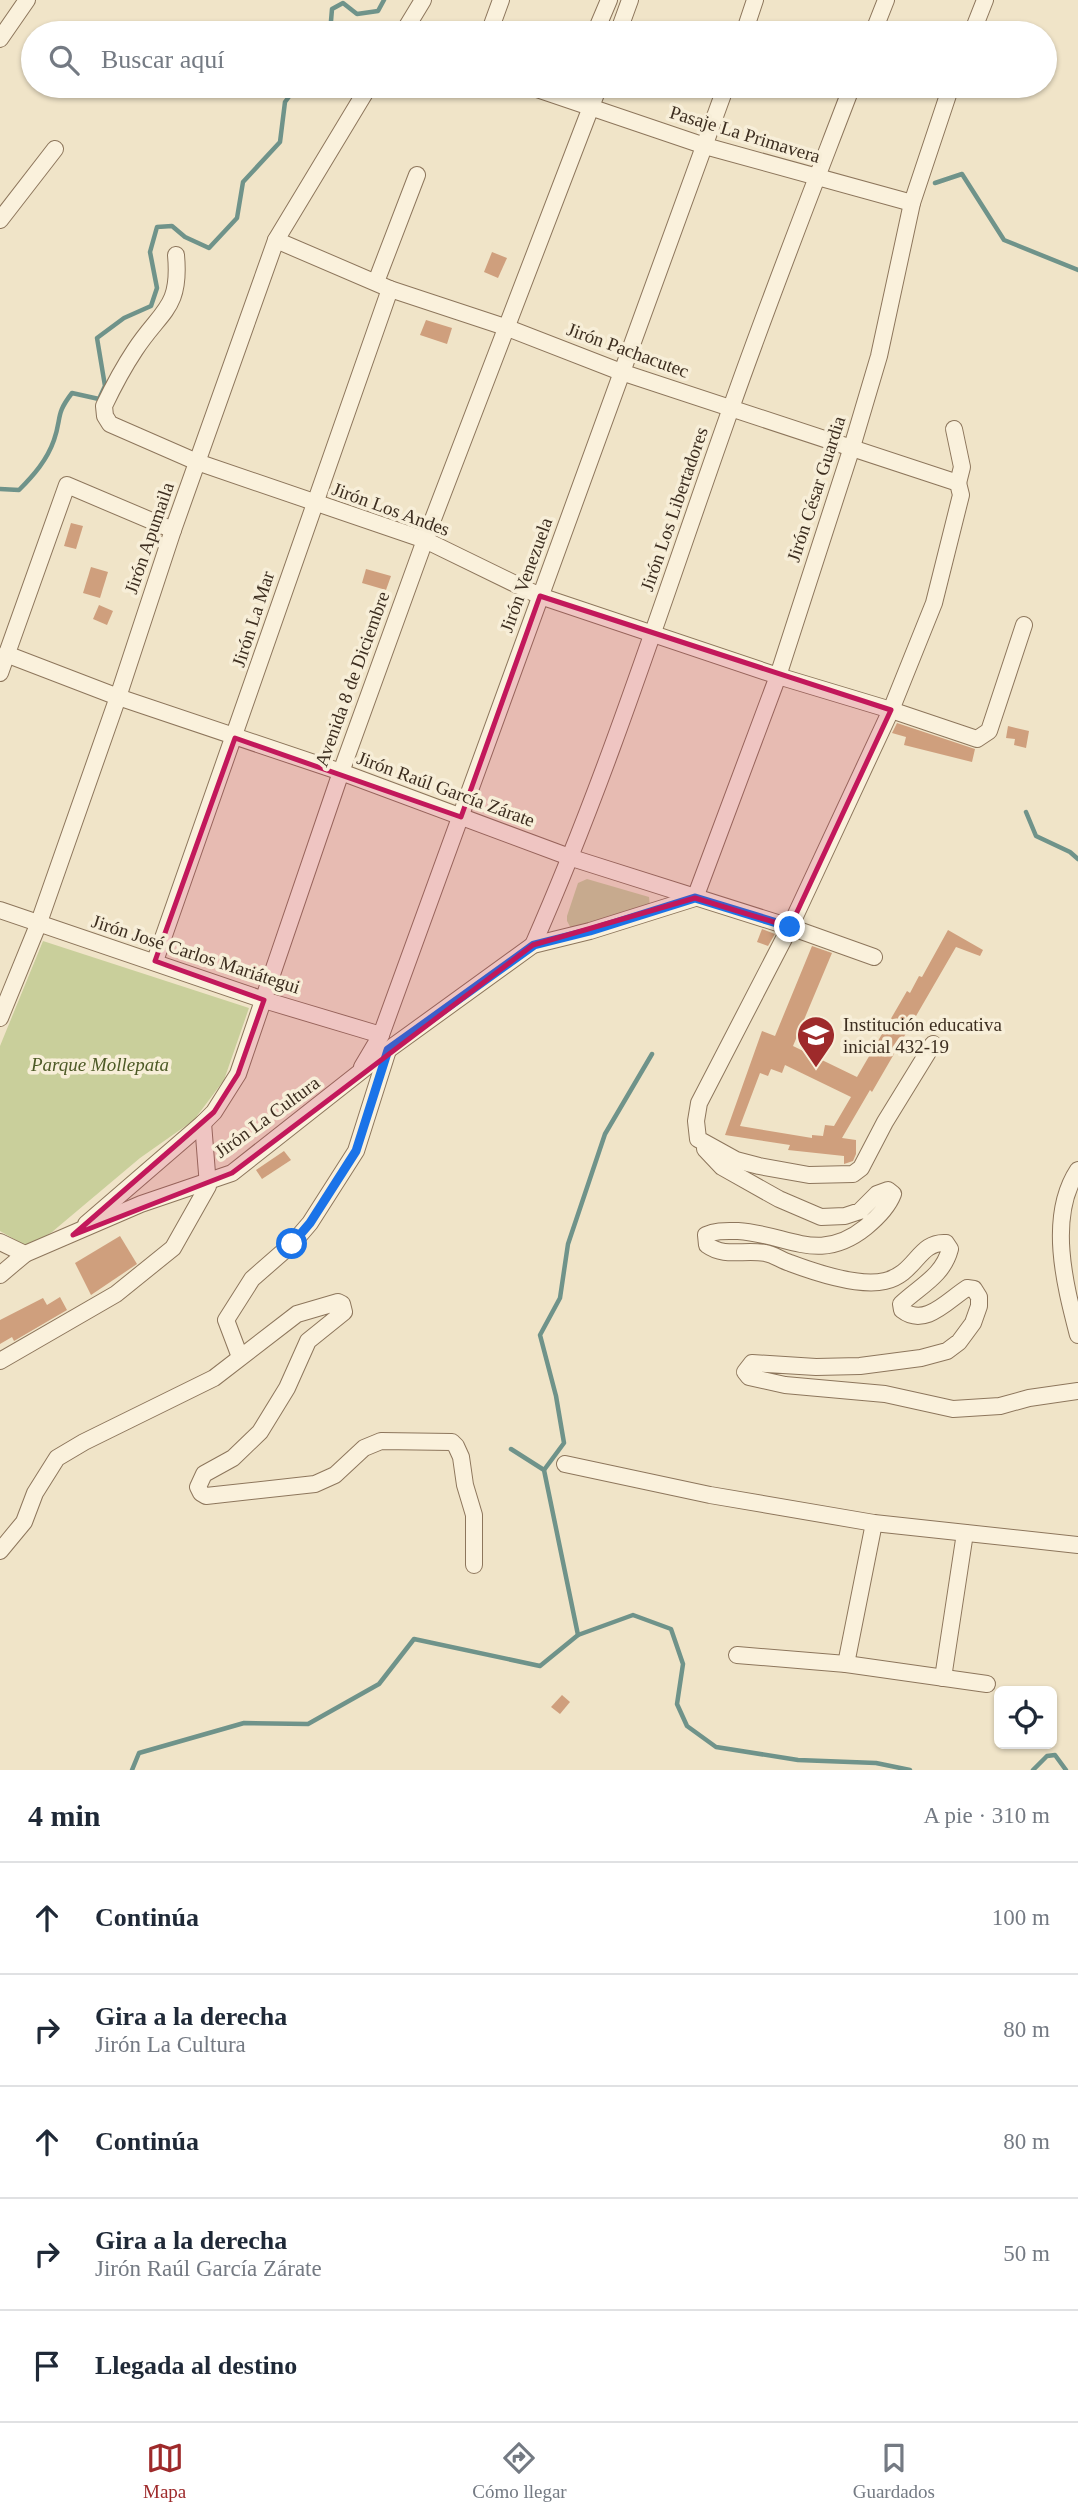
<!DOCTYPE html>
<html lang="es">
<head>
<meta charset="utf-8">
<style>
  :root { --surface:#fff; --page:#f2f2f3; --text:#1f2937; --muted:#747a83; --line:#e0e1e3; --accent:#9e2a2b }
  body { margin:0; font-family:Georgia,serif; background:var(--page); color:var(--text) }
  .controls { position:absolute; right:21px; bottom:21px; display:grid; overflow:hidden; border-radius:10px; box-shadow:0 2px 5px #0004 }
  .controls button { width:63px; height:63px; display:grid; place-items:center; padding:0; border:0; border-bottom:2px solid var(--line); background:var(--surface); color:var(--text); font:35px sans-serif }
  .stop { position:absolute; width:21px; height:21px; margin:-16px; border:5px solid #1a73e8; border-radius:50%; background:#fff }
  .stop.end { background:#1a73e8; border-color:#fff; box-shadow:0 2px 7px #0008 }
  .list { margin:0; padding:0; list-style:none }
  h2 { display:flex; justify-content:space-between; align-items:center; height:91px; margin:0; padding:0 28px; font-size:30px }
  h2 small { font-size:23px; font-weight:400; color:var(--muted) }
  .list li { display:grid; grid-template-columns:46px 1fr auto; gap:21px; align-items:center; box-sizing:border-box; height:112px; padding:0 28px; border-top:2px solid var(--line) }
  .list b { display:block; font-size:26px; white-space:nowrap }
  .list p { margin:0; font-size:23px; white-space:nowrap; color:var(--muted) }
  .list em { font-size:23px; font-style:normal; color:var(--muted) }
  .icon { flex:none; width:38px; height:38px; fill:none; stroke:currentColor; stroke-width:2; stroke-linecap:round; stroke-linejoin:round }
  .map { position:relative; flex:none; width:1078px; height:1770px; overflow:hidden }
  .search { position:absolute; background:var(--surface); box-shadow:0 2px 5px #0004; left:21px; right:21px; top:21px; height:77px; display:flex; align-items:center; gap:18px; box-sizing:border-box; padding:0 24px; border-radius:38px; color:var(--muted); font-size:26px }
  .sheet { height:651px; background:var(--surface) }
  nav { display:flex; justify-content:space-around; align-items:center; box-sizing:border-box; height:98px; border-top:2px solid var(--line); background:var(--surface); font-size:19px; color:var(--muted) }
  nav a { display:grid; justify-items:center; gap:4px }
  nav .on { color:var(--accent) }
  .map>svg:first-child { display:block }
  .green { fill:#c9cf9b }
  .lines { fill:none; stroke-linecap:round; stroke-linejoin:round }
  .stream { stroke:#6f938a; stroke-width:4.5 }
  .building { fill:#cf9f7d; fill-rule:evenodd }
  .minor-casing { stroke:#8d765c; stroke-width:18 }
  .minor { stroke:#faf1dc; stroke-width:16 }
  .route { stroke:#1a73e8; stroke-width:9 }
  .marked { fill:#c2185b; fill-opacity:0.2; stroke:#c2185b; stroke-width:5; stroke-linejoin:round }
  .labels { text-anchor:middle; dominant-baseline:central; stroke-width:7; stroke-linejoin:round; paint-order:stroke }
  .street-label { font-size:19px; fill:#3d2e20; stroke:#f7eed8 }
  .poi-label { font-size:19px; fill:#3d2e20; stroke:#f7eed8; text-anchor:start }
  .park-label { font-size:19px; font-style:italic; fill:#4d5a26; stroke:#f7eed8 }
</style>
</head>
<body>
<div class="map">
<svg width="1078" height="1770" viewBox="0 0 1078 1770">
  <rect width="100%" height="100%" fill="#f0e4c8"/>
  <g class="green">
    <polygon points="587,879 649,897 650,906 573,932 567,921 567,916 578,883"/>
    <polygon points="43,941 249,1008 224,1080 194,1120 140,1158 52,1232 28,1247 0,1231 0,1046"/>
  </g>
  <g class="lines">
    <g class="stream">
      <polyline points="330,33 332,9 343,3 357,14 378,11 384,0"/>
      <polyline points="935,183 962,174 1004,240 1078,270"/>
      <path d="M0,489L19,490C34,475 47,460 54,440C62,417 55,415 72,393L99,399L105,386L97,338L124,318L151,306L157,288L150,252L157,227L172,226L185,237L209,248L237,218L243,182L280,142L285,102L297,86"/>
      <polyline points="1026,812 1036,836 1070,852 1078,859"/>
      <polyline points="511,1449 544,1470"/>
      <polyline points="578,1635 544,1470 564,1443 556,1396 540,1335 560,1298 568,1244 605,1134 652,1054"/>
      <polyline points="132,1770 139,1753 244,1723 308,1724 379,1684 414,1639 540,1666 578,1635 633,1615 671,1629 683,1664 677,1704 687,1726 716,1747 798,1760 876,1763 910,1770"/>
      <polyline points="1033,1770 1047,1756 1055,1755 1066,1770"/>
    </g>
  </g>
  <g class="building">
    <polygon points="492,252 507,258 498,278 484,272"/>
    <polygon points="426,320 452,328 447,344 420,335"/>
    <polygon points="71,523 83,526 76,549 64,546"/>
    <polygon points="91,567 108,572 100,598 83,593"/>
    <polygon points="366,569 391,576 386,590 362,583"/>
    <polygon points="99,605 113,611 107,625 93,619"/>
    <polygon points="897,723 975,749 972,762 904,745 906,737 892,733"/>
    <polygon points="1008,726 1029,731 1026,748 1014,745 1015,739 1006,738"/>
    <polygon points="762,929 775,934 768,946 757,942"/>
    <path d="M948,930L983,950L980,956L956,947L872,1092L870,1090L842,1138L856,1140V1154L853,1161L844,1164V1156L788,1150L790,1145L725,1135L762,1031L775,1036L812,946L832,953L793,1046L857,1077L907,991L910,993L919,976L922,977ZM785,1065L851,1097L834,1126L825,1125L823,1136L812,1135V1138L740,1126L760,1073L768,1076L771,1069L782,1073Z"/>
    <polygon points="284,1151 291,1160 262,1179 256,1170"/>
    <polygon points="120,1236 137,1264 91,1295 75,1263"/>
    <polygon points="60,1297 67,1310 14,1341 12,1337 0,1344 0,1320 43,1298 47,1305"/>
    <polygon points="562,1695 570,1702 560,1714 551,1707"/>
  </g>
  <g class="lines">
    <defs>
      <g id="minor">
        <polyline points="403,33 423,0"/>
        <polyline points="489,33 501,0"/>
        <polyline points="595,33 609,0"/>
        <polyline points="618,33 630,0"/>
        <polyline points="744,33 755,0"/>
        <polyline points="873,33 886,0"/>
        <polyline points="972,33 985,0"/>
        <polyline points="0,39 27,0"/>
        <polyline points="528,86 705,146 912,203"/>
        <polyline points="0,220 55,149"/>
        <polyline points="276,240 390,289 505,327 621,372 958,483 961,495 934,603 891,710 790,927 699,1103 696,1121 698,1139 736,1160 759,1166 809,1175 853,1174 861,1168 885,1122 933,1044"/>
        <path d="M176,255C181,309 161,310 135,350C123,368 113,387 104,406L105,416L110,424L197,462L425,540L540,596L778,676L891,710L977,739L989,731L1024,625"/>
        <polyline points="376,282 417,175"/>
        <polyline points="954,429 962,467 958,483"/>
        <polyline points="6,654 118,697 341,772 572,858 790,927 874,957"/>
        <polyline points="0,673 67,485 173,530"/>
        <polyline points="0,910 264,1000 381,1035"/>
        <path d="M533,945C610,770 667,588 731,408C769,300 811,193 852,86"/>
        <path d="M155,961C235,738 310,513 390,289"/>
        <polyline points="0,1018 38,925 118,697 173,530 276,240 369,86"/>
        <polyline points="362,1067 381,1035 726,86"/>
        <path d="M705,1149L722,1167L779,1199L821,1217L845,1216L860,1211L877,1194L888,1190L893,1194C888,1207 877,1218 866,1227C819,1265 788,1234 738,1231C726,1231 717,1230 706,1235L707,1245C725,1258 744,1249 765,1253C773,1254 781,1260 790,1263C814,1272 859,1287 885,1281C916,1274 918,1241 946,1243L950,1249C943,1276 920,1286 901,1304L902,1310C925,1328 948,1300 967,1288L974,1289L979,1297V1306L973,1323L959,1342L947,1351L921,1358L860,1366L816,1367L752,1363L745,1372L749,1377L785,1385L885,1394L953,1409L1000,1406L1029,1398L1078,1391"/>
        <path d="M1078,1170C1047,1217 1065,1285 1078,1335"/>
        <polyline points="86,1224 203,1123 214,1112 238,1074 341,772 425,540 599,86"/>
        <polyline points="0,1242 25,1254"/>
        <polyline points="0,1275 25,1254 141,1204 232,1173 388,1050 533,945 590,931 695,898 778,676 852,447 879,356 912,203 951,86"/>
        <polyline points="240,1357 226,1320 252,1279 292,1244 310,1223 356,1151 388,1050"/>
        <polyline points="0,1361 116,1294 173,1248 208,1186 203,1123"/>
        <polyline points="565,1464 710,1495 874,1523 1078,1545"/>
        <polyline points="0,1551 24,1522 35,1493 57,1458 84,1442 214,1378 297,1314 338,1302 342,1304 344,1312 308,1341 287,1388 260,1432 233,1458 204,1474 198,1487 201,1493 206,1496 315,1484 335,1475 364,1448 381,1441 452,1442 456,1446 461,1457 465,1485 474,1515 474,1565"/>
        <polyline points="737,1655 846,1664 874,1523"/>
        <polyline points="846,1664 987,1684"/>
        <polyline points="943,1678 965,1533"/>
      </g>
    </defs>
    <use href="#minor" class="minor-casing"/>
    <use href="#minor" class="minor"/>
  </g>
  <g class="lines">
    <polyline class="route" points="292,1244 310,1223 356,1151 388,1050 534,945 590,931 695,898 790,927"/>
  </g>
  <path class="marked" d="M540,596L891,710L790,927L695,898L533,945L232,1173L73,1235L214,1112L238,1074L264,1000L155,961L235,738L461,817Z"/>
  <defs>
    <symbol id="school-pin" viewBox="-11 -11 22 30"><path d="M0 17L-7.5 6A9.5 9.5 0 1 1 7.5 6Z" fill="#9e2a2b" stroke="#f7eed8"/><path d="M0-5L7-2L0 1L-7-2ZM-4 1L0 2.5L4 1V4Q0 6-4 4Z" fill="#fff"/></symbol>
  </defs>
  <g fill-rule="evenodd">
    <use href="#school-pin" x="794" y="1013" width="44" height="60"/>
  </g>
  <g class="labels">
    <g class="street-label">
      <text transform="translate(745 134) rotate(17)">Pasaje La Primavera</text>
      <text transform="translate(628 350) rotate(20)">Jirón Pachacutec</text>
      <text transform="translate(816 489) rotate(-72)">Jirón César Guardia</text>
      <text transform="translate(391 509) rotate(20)">Jirón Los Andes</text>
      <text transform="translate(674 509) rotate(-71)">Jirón Los Libertadores</text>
      <text transform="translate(149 538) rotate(-71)">Jirón Apumaila</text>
      <text transform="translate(526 575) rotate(-70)">Jirón Venezuela</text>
      <text transform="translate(253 619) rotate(-72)">Jirón La Mar</text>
      <text transform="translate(352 679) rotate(-70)">Avenida 8 de Diciembre</text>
      <text transform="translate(446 789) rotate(20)">Jirón Raúl García Zárate</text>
      <text transform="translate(196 954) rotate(18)">Jirón José Carlos Mariátegui</text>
      <text transform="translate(267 1117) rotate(-36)">Jirón La Cultura</text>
    </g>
    <g class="poi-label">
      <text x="843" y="1024">Institución educativa<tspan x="843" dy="22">inicial 432-19</tspan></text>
    </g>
    <g class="park-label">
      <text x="100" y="1064">Parque Mollepata</text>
    </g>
  </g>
</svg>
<div class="controls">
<button><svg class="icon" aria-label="locate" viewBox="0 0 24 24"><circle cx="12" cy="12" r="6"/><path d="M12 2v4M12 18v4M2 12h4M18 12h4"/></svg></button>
</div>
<div class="stop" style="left:292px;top:1244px"></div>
<div class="stop end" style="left:790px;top:927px"></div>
<div class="search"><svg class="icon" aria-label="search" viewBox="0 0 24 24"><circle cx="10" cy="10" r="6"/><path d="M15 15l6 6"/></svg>Buscar aquí</div>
</div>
<section class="sheet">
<h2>4 min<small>A pie · 310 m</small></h2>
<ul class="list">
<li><svg class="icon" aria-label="ahead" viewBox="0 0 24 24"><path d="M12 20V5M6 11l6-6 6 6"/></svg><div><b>Continúa</b></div><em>100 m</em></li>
<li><svg class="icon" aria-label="right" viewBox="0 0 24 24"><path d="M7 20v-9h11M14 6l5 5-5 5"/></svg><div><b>Gira a la derecha</b><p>Jirón La Cultura</p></div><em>80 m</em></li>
<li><svg class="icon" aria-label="ahead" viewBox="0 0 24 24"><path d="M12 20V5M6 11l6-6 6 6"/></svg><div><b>Continúa</b></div><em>80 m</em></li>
<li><svg class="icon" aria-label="right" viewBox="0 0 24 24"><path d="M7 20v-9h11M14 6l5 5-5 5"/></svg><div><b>Gira a la derecha</b><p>Jirón Raúl García Zárate</p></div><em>50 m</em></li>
<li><svg class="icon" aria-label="arrive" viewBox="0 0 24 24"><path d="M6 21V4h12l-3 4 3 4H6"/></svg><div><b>Llegada al destino</b></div></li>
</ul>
</section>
<nav>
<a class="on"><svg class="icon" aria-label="map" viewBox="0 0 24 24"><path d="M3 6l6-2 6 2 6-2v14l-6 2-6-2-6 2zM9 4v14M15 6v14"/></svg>Mapa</a>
<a><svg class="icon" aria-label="directions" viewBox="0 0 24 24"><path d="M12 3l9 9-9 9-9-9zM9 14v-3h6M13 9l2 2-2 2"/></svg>Cómo llegar</a>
<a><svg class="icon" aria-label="saved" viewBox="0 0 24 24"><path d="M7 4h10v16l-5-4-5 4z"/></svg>Guardados</a>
</nav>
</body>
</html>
